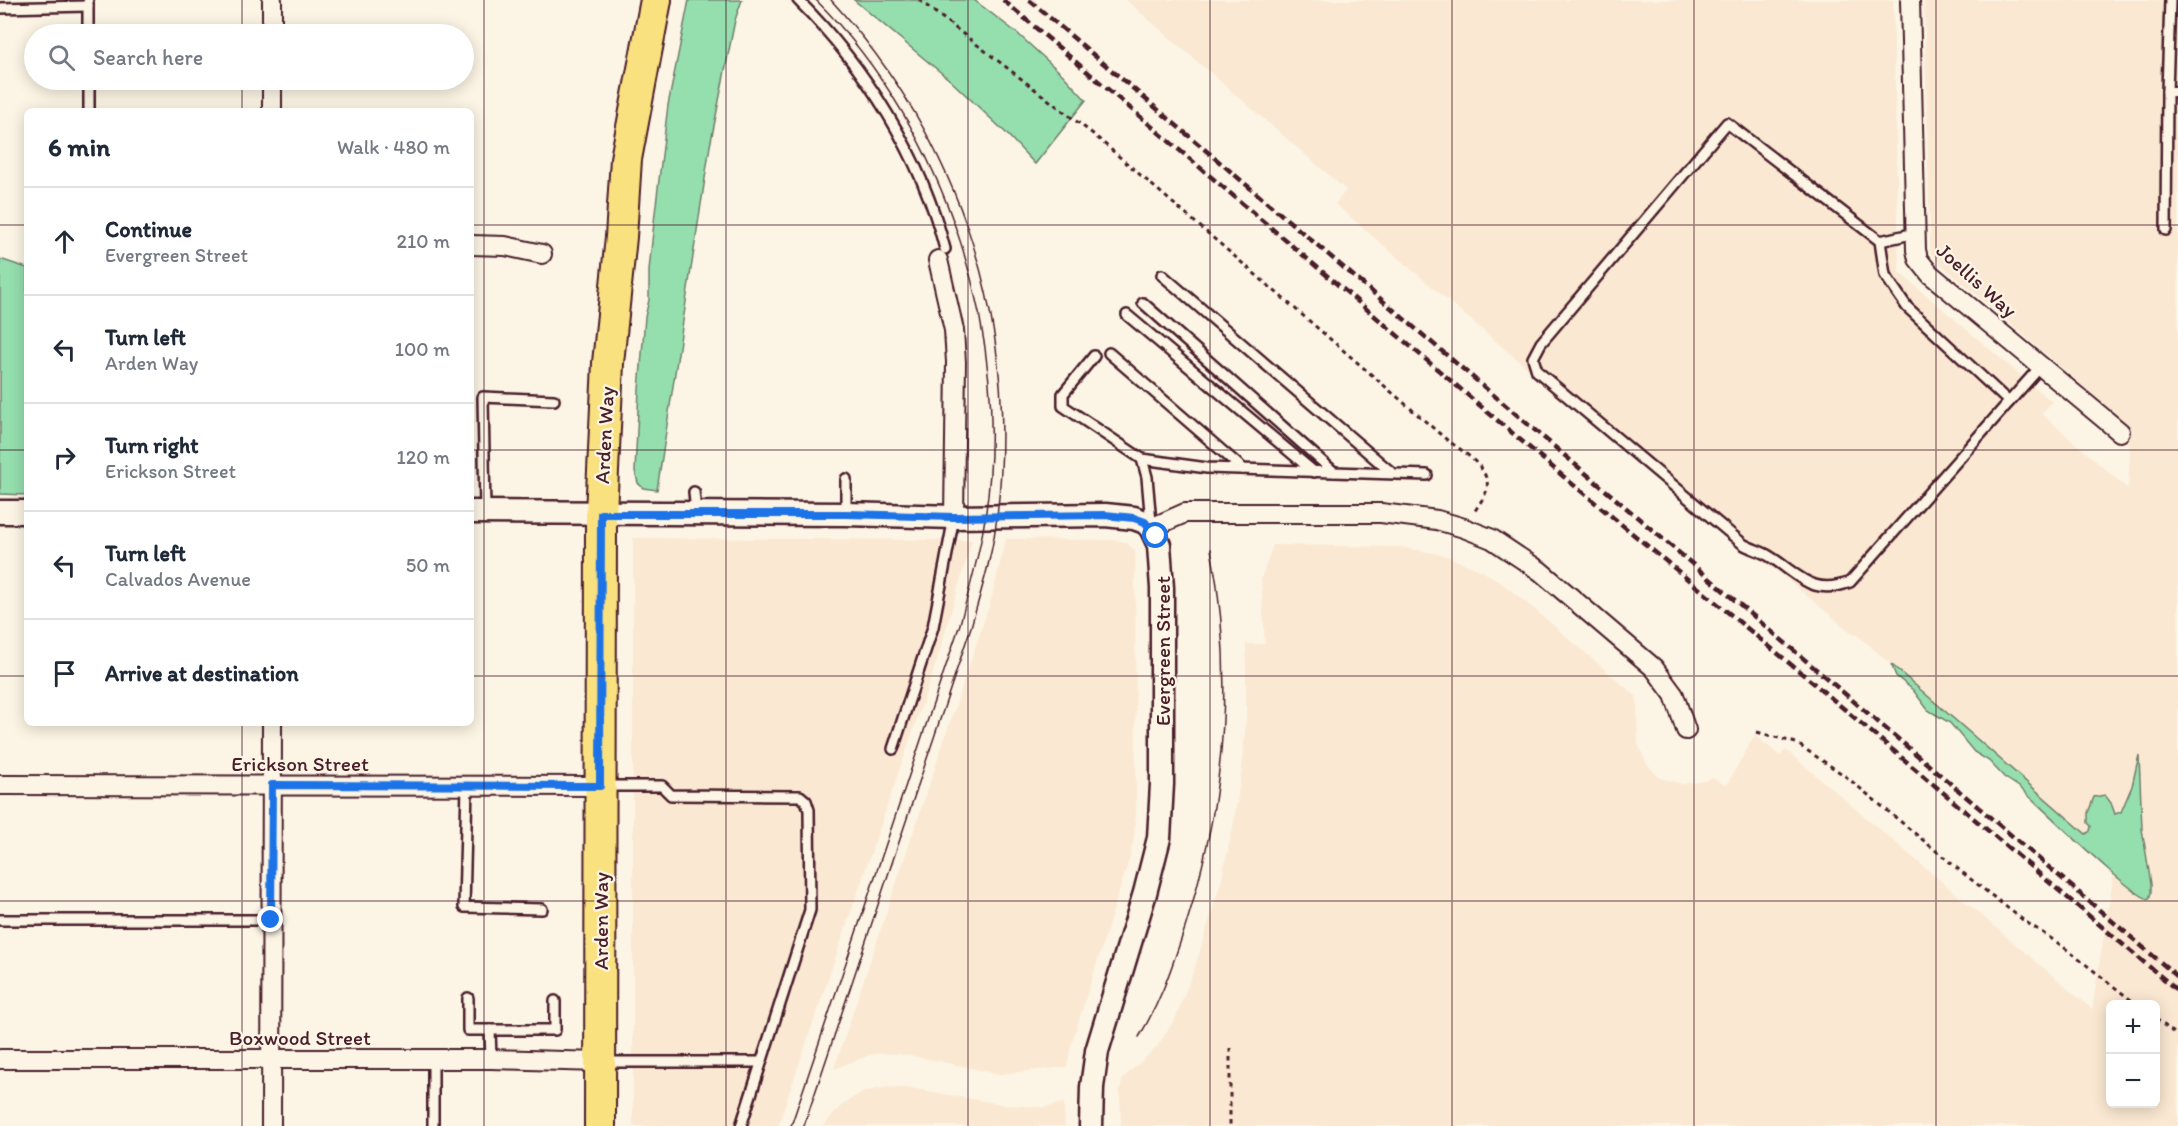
<!DOCTYPE html>
<html lang="en">
<head>
<meta charset="utf-8">
<style>
  :root { --surface:#fff; --page:#f6f6f7; --text:#1f2937; --muted:#747a83; --line:#e0e1e3 }
  body { margin:0; font-family:Itim,sans-serif; background:var(--page); color:var(--text) }
  .controls { position:absolute; right:18px; bottom:18px; display:grid; overflow:hidden; border-radius:9px; box-shadow:0 3px 15px #0003 }
  .controls button { width:54px; height:54px; display:grid; place-items:center; padding:0; border:0; border-bottom:2px solid var(--line); background:var(--surface); color:var(--text); font:30px sans-serif }
  .stop { position:absolute; width:18px; height:18px; margin:-14px; border:4px solid #1a73e8; border-radius:50%; background:#fff }
  .stop.end { background:#1a73e8; border-color:#fff; box-shadow:0 2px 6px #0008 }
  .list { margin:0; padding:0; list-style:none }
  h2 { display:flex; justify-content:space-between; align-items:center; height:78px; margin:0; padding:0 24px; font-size:26px }
  h2 small { font-size:20px; font-weight:400; color:var(--muted) }
  .list li { display:grid; grid-template-columns:39px 1fr auto; gap:18px; align-items:center; box-sizing:border-box; height:108px; padding:0 24px; border-top:2px solid var(--line) }
  .list b { display:block; font-size:22px; white-space:nowrap }
  .list p { margin:0; font-size:20px; white-space:nowrap; color:var(--muted) }
  .list em { font-size:20px; font-style:normal; color:var(--muted) }
  .icon { flex:none; width:33px; height:33px; fill:none; stroke:currentColor; stroke-width:2; stroke-linecap:round; stroke-linejoin:round }
  .map { position:relative; flex:none; width:2178px; height:1126px; overflow:hidden }
  .search { position:absolute; background:var(--surface); box-shadow:0 3px 15px #0003; left:24px; top:24px; width:450px; height:66px; display:flex; align-items:center; gap:15px; box-sizing:border-box; padding:0 21px; border-radius:33px; color:var(--muted); font-size:22px }
  .panel { position:absolute; background:var(--surface); box-shadow:0 3px 15px #0003; left:24px; top:108px; width:450px; height:618px; border-radius:9px }
  .map>svg:first-child { display:block }
  .built { fill:#fae8d2; fill-rule:evenodd }
  .green { fill:#95deae; stroke:#707e6c; stroke-width:1.5 }
  .lines { fill:none; stroke-linecap:round; stroke-linejoin:round }
  .service-casing { stroke:#4a1f2b; stroke-width:14 }
  .minor-casing { stroke:#4a1f2b; stroke-width:22 }
  .tertiary-casing { stroke:#4a1f2b; stroke-width:27 }
  .primary-casing { stroke:#4a1f2b; stroke-width:34 }
  .path { stroke:#4a1f2b; stroke-width:3; stroke-dasharray:4.5 4.5; stroke-linecap:butt }
  .service { stroke:#fcf5e5; stroke-width:9 }
  .minor { stroke:#fcf5e5; stroke-width:18 }
  .tertiary { stroke:#fcf5e5; stroke-width:22 }
  .primary { stroke:#fae180; stroke-width:30 }
  .tram { stroke:#4a1f2b; stroke-width:1.5 }
  .rail { stroke:#4a1f2b; stroke-width:4.5; stroke-dasharray:9 4.5; stroke-linecap:butt }
  .route { stroke:#1a73e8; stroke-width:8 }
  .grid { fill:none; stroke:#4a1f2b; stroke-width:1.5; stroke-opacity:0.55 }
  .labels { text-anchor:middle; dominant-baseline:central; stroke-width:4.5; stroke-linejoin:round; paint-order:stroke }
  .street-label { font-size:21px; fill:#4a1f2b; stroke:#fcf5e5 }
</style>
</head>
<body>
<div class="map">
<svg width="2178" height="1126" viewBox="0 0 2178 1126">
  <rect width="100%" height="100%" fill="#fcf5e5"/>
  <filter id="ink" filterUnits="userSpaceOnUse"><feTurbulence type="fractalNoise" baseFrequency=".0167" numOctaves="2"/><feDisplacementMap in="SourceGraphic" scale="12" xChannelSelector="R" yChannelSelector="G"/><feConvolveMatrix kernelMatrix="1 2 1 2 8 2 1 2 1" color-interpolation-filters="sRGB"/></filter>
  <g filter="url(#ink)">
    <g class="built">
      <path d="M1126,0H1893L1899,272L2052,402L2042,414L2128,489L2130,451L2125,422L1936,260L1930,252L1924,0H2178V1126H1121L1120,1091L1122,1081L1124,1077L1157,1047L1175,1019L1195,967L1221,882L1234,821L1242,769L1246,718V644H1265L1261,579L1273,545L1402,547L1444,555L1482,571L1499,581L1533,608L1637,697L1638,744L1647,764L1658,777L1682,784L1701,782L1713,778L1726,786L1755,735L1780,756L1786,750L2092,1009L2116,860L1856,634L1854,635L1777,571L1728,540L1335,204L1346,190ZM2110,1004H2156V1104H2110Z"/>
      <polygon points="633,538 972,540 937,660 778,1126 633,1126"/>
      <polygon points="1006,539 1118,540 1127,543 1135,551 1136,810 1134,837 1129,860 1070,1049 1067,1067 1000,1074 909,1055 882,1053 870,1055 834,1069 991,600"/>
      <polygon points="888,1087 916,1089 1006,1105 1045,1107 1064,1103 1065,1126 823,1126 841,1106 852,1098 864,1092"/>
    </g>
    <g class="green">
      <polygon points="689,0 742,0 735,20 710,146 657,490 643,488 638,483 635,471 639,390 645,317 649,300 649,270 655,213 668,105"/>
      <polygon points="854,0 974,0 1017,33 1063,75 1086,100 1035,164 1005,132 951,81"/>
      <polygon points="0,259 27,268 27,495 0,494"/>
      <path d="M1891,664L2086,834L2090,831L2091,826L2088,823V813L2094,797L2105,795L2111,803L2115,814L2121,812L2132,786L2139,755L2142,829L2151,884V893L2149,899C2132,897 2039,804 2019,787L2004,777L1989,761L1974,752L1950,723L1928,710L1913,690L1896,676Z"/>
    </g>
    <g class="lines">
      <defs>
        <g id="service">
          <path d="M798,0C866,68 921,155 945,249"/>
          <polyline points="2170,0 2167,91 2178,92"/>
          <polyline points="88,2 88,34"/>
          <polyline points="0,8 88,6"/>
          <polyline points="89,80 89,111"/>
          <path d="M1727,123L1880,241L1885,275L1907,307L2009,402L1850,582C1811,597 1799,574 1769,556C1761,551 1751,549 1743,544L1537,371L1533,358L1541,343Z"/>
          <polyline points="2166,230 2167,91"/>
          <polyline points="1880,241 1916,233"/>
          <polyline points="1162,275 1392,473"/>
          <polyline points="1143,303 1334,472"/>
          <polyline points="1127,315 1314,472"/>
          <polyline points="1109,353 1243,469"/>
          <polyline points="1094,356 1063,394 1063,406 1142,459 1147,477 1151,523"/>
          <polyline points="2009,402 2041,366"/>
          <polyline points="1142,459 1207,468 1427,475"/>
          <polyline points="846,479 846,514"/>
          <polyline points="694,492 696,512"/>
          <polyline points="485,512 483,397 554,400"/>
          <polyline points="893,749 933,627 954,517"/>
          <polyline points="467,786 464,907 542,909"/>
          <polyline points="606,786 662,786 671,795 800,796 806,801 809,810 810,910 741,1126"/>
          <polyline points="0,920 271,920"/>
          <polyline points="468,998 468,1030 555,1030 555,1001"/>
          <polyline points="490,1030 491,1059"/>
          <polyline points="605,1062 761,1062"/>
          <polyline points="433,1126 433,1059"/>
        </g>
        <g id="minor">
          <polyline points="1910,0 1916,250 1918,259 1930,274 2120,432"/>
          <polyline points="272,34 272,0"/>
          <polyline points="272,111 272,80"/>
          <polyline points="471,245 505,246 542,254"/>
          <polyline points="938,260 954,330 956,362 954,517"/>
          <polyline points="1151,528 1185,513 1381,513 1437,520 1464,528 1492,539 1540,571 1654,668 1674,695 1686,730"/>
          <polyline points="0,785 600,786"/>
          <polyline points="0,1059 491,1059 600,1062"/>
          <polyline points="271,1126 272,723"/>
        </g>
        <g id="tertiary">
          <polyline points="0,512 27,512"/>
          <polyline points="471,512 846,514 954,517 1105,515 1134,518 1145,522 1151,528 1159,545 1162,588 1162,784 1159,838 1145,893 1097,1051 1092,1087 1091,1126"/>
        </g>
        <polyline id="primary" points="600,1126 601,514 608,363 621,237 626,159 656,0"/>
      </defs>
      <use href="#service" class="service-casing"/>
      <use href="#minor" class="minor-casing"/>
      <use href="#tertiary" class="tertiary-casing"/>
      <use href="#primary" class="primary-casing"/>
      <g class="path">
        <path d="M919,0L1093,134L1447,440C1461,450 1491,468 1487,489C1485,497 1477,507 1473,514"/>
        <polyline points="1757,732 1796,743 1844,775 1963,873 2023,920 2061,945 2136,1004"/>
        <polyline points="2156,1019 2178,1036"/>
        <polyline points="1230,1048 1230,1126"/>
      </g>
      <use href="#service" class="service"/>
      <use href="#minor" class="minor"/>
      <use href="#tertiary" class="tertiary"/>
      <use href="#primary" class="primary"/>
      <g class="tram">
        <path d="M1139,1037C1162,999 1171,969 1185,928C1224,805 1235,676 1211,549"/>
        <path d="M791,1126L960,624C969,589 980,554 985,518C1013,337 946,130 816,0"/>
        <path d="M804,1126L971,627C981,591 993,554 997,516C1020,325 961,142 831,0"/>
      </g>
      <g class="rail">
        <polyline points="1003,0 1564,477 1811,681 2178,991"/>
        <polyline points="1029,0 2178,977"/>
      </g>
    </g>
  </g>
  <g class="lines" filter="url(#ink)">
    <polyline class="route" points="271,920 272,785 600,786 601,514 846,514 954,517 1105,515 1134,518 1145,522 1156,536"/>
  </g>
  <path class="grid" d="M242,0V34M484,0V1126M726,0V1126M968,0V1126M1210,0V1126M1452,0V1126M1694,0V1126M1936,0V1126M242,80V111M0,225H27M471,225H2178M0,450H27M471,450H2178M0,676H27M471,676H2178M242,723V1126M0,901H2178"/>
  <g class="labels">
    <g class="street-label">
      <text transform="translate(1977 280) rotate(42)">Joellis Way</text>
      <text transform="translate(604 435) rotate(-87)">Arden Way</text>
      <text transform="translate(1162 651) rotate(-90)">Evergreen Street</text>
      <text x="300" y="763">Erickson Street</text>
      <text transform="translate(600 921) rotate(-90)">Arden Way</text>
      <text x="300" y="1037">Boxwood Street</text>
    </g>
  </g>
</svg>
<div class="controls">
<button>+</button>
<button>−</button>
</div>
<div class="stop" style="left:1156px;top:536px"></div>
<div class="stop end" style="left:271px;top:920px"></div>
<div class="search"><svg class="icon" aria-label="search" viewBox="0 0 24 24"><circle cx="10" cy="10" r="6"/><path d="M15 15l6 6"/></svg>Search here</div>
<section class="panel">
<h2>6 min<small>Walk · 480 m</small></h2>
<ul class="list">
<li><svg class="icon" aria-label="ahead" viewBox="0 0 24 24"><path d="M12 20V5M6 11l6-6 6 6"/></svg><div><b>Continue</b><p>Evergreen Street</p></div><em>210 m</em></li>
<li><svg class="icon" aria-label="left" viewBox="0 0 24 24"><path d="M17 20v-9H6M10 6l-5 5 5 5"/></svg><div><b>Turn left</b><p>Arden Way</p></div><em>100 m</em></li>
<li><svg class="icon" aria-label="right" viewBox="0 0 24 24"><path d="M7 20v-9h11M14 6l5 5-5 5"/></svg><div><b>Turn right</b><p>Erickson Street</p></div><em>120 m</em></li>
<li><svg class="icon" aria-label="left" viewBox="0 0 24 24"><path d="M17 20v-9H6M10 6l-5 5 5 5"/></svg><div><b>Turn left</b><p>Calvados Avenue</p></div><em>50 m</em></li>
<li><svg class="icon" aria-label="arrive" viewBox="0 0 24 24"><path d="M6 21V4h12l-3 4 3 4H6"/></svg><div><b>Arrive at destination</b></div></li>
</ul>
</section>
</div>
</body>
</html>
